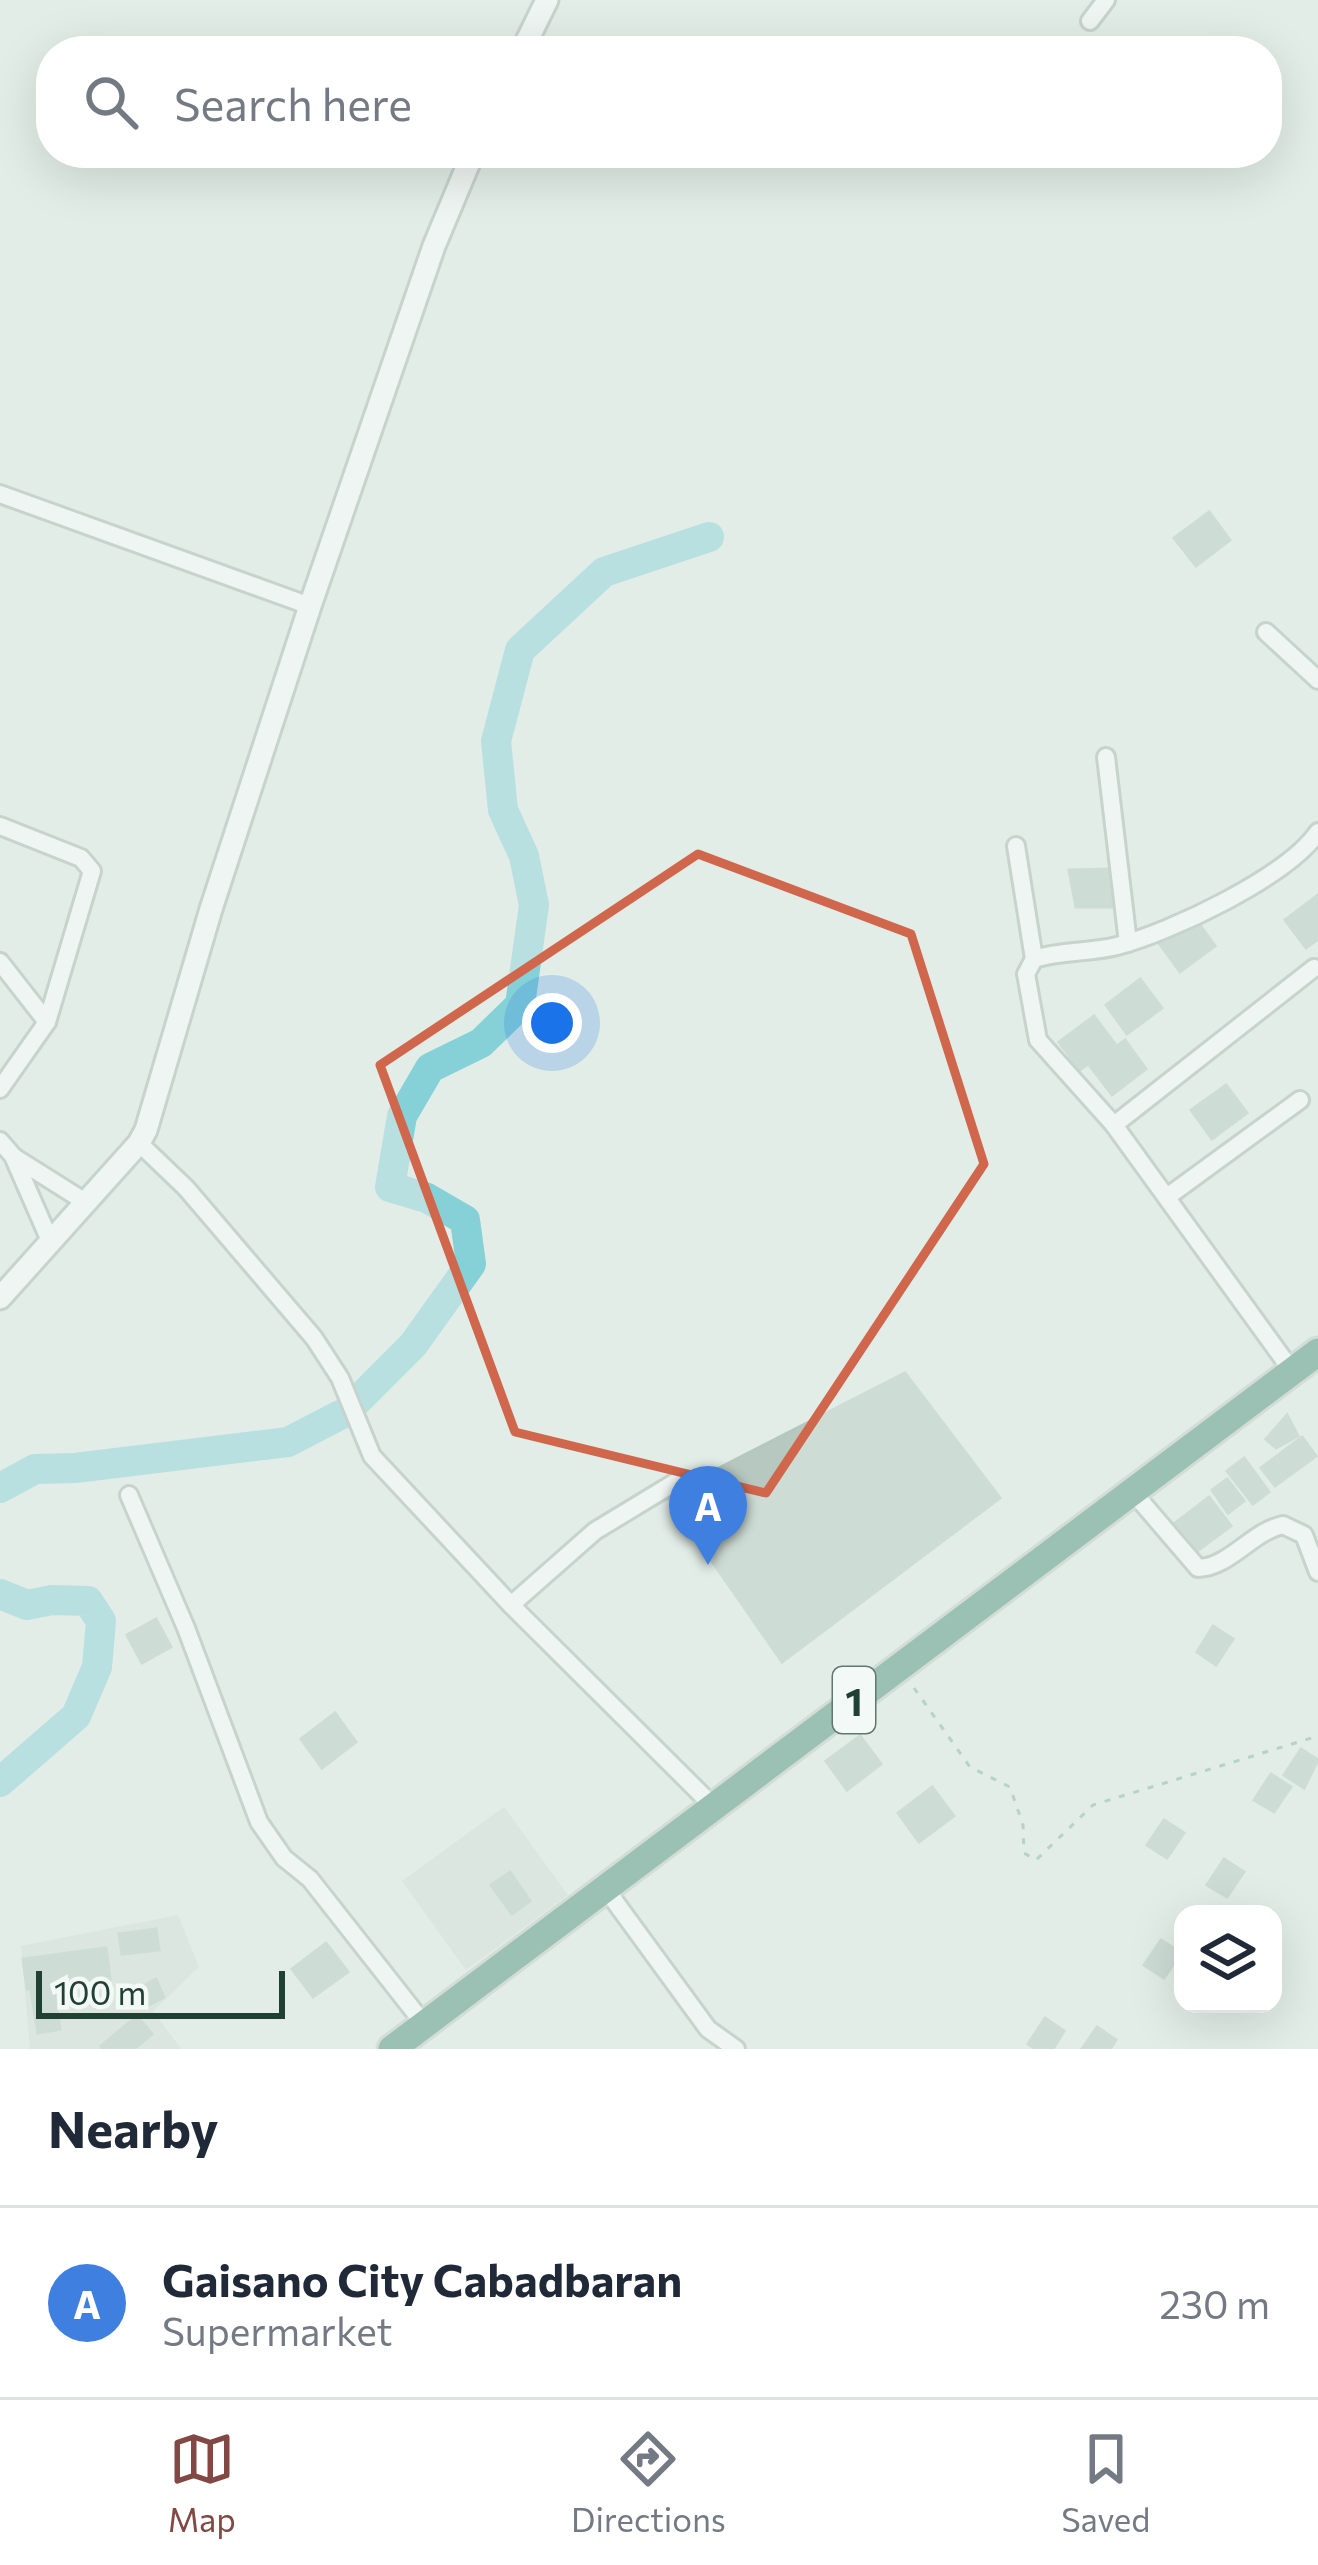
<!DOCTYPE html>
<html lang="en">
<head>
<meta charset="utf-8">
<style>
  :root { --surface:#fff; --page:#f6f6f7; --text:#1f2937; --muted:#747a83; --line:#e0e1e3; --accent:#824843 }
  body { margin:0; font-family:Commissioner,sans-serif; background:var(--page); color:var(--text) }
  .controls { position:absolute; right:36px; bottom:36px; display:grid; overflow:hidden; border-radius:24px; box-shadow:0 12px 48px #0002 }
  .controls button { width:108px; height:108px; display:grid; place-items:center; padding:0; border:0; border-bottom:3px solid var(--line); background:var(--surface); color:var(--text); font:60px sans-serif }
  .scale { position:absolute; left:36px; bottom:30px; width:249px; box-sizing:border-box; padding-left:12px; border:6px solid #204035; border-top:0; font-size:33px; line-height:42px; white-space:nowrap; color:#204035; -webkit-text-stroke:9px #f3f9f6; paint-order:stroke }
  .you { position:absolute; left:552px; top:1023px; width:42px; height:42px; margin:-30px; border:9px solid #fff; border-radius:50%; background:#1a73e8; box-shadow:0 0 0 18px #1a73e833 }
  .badge { display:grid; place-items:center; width:78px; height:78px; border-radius:50%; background:var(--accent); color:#fff; font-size:39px; font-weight:700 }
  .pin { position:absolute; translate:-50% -99px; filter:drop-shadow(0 3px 6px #0008) }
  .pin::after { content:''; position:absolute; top:63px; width:42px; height:36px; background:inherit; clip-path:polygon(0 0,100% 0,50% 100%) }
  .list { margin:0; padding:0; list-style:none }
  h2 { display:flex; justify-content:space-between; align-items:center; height:156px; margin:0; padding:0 48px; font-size:51px }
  h2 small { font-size:39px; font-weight:400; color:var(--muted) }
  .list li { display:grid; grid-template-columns:78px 1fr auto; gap:36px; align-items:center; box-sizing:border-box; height:192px; padding:0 48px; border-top:3px solid var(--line) }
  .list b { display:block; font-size:45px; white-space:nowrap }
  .list p { margin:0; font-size:39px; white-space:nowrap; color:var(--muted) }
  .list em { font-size:39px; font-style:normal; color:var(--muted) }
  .icon { flex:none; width:66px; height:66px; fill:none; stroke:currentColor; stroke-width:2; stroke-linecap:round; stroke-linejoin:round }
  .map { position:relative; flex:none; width:1318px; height:2049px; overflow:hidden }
  .search { position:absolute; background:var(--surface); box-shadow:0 12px 48px #0002; left:36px; right:36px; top:36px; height:132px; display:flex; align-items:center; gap:30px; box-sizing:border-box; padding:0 42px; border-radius:48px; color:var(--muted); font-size:45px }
  .sheet { height:348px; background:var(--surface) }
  nav { display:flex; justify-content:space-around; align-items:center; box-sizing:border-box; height:168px; border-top:3px solid var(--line); background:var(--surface); font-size:33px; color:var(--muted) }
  nav a { display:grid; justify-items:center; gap:6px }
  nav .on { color:var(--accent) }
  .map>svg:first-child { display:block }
  .built { fill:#d0ddd6 }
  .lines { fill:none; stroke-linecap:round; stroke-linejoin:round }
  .river { stroke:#86d0d7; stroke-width:30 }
  .building { fill:#b7c8c0; stroke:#b4c8be; stroke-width:3 }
  .minor-casing { stroke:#a4b6ae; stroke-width:22 }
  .tertiary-casing { stroke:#a4b6ae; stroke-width:27 }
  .trunk-casing { stroke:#c1cac6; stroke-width:33 }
  .path { stroke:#80b3a0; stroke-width:3; stroke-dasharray:6 9; stroke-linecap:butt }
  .minor { stroke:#fff; stroke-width:16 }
  .tertiary { stroke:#fff; stroke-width:21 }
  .trunk { stroke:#468a76; stroke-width:27 }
  .marked { fill:none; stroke:#d0664b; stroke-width:9; stroke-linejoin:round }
  .labels { text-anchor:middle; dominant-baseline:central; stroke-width:12; stroke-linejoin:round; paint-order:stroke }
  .shield { fill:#f3f9f6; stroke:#5f786f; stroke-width:3 }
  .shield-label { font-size:39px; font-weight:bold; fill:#204035 }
</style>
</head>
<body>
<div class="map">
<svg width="1318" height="2049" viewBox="0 0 1318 2049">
  <rect width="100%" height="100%" fill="#e2ede7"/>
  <g class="built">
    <polygon points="504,1807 568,1895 466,1970 402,1881"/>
    <polygon points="178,1915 199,1967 153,2011 181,2049 30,2049 21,1946"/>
  </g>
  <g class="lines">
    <g class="river">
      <polyline points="358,1400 413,1345 471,1264 465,1220 427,1198 390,1187 402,1116 430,1068 481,1043 520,1005 534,905 524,856 503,810 496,741 520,650 604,572 709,537"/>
      <polyline points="0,1488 35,1469 75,1468 288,1442 340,1415"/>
      <polyline points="0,1594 27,1605 52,1600 88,1601 101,1621 97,1667 76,1716 0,1782"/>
    </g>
  </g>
  <g class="building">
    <polygon points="1209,512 1230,540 1196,566 1174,538"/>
    <polygon points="1111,869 1114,907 1076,907 1069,870"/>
    <polygon points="1318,895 1318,939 1306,948 1285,920"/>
    <polygon points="1194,917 1215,946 1180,972 1159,943"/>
    <polygon points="1140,979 1162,1008 1127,1034 1106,1005"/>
    <polygon points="1094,1016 1115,1044 1080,1070 1059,1042"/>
    <polygon points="1125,1040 1146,1069 1112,1095 1090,1066"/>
    <polygon points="1226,1085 1247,1113 1212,1139 1191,1110"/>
    <polygon points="905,1373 1000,1498 782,1662 666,1495"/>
    <polygon points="1287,1415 1298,1436 1276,1448 1266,1439"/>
    <polygon points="1302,1437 1316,1456 1275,1486 1261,1468"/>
    <polygon points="1244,1458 1269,1492 1253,1504 1227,1471"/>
    <polygon points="1227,1479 1244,1501 1228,1513 1212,1490"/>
    <polygon points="1209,1497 1231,1526 1196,1552 1175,1523"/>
    <polygon points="156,1619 171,1647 142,1663 127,1635"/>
    <polygon points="1213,1626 1233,1639 1216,1665 1197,1652"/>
    <polygon points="335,1713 356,1742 322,1768 301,1739"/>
    <polygon points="860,1736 881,1764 847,1790 826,1761"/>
    <polygon points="1301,1749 1318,1760 1304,1788 1284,1775"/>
    <polygon points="1271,1774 1291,1787 1274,1812 1254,1800"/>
    <polygon points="932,1787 954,1816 919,1842 898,1813"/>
    <polygon points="1164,1820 1184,1833 1167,1858 1147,1845"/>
    <polygon points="1224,1859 1244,1872 1227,1897 1207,1885"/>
    <polygon points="510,1872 530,1901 512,1914 491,1885"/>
    <polygon points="156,1929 159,1950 122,1954 119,1934"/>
    <polygon points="1161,1940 1181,1953 1164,1978 1144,1965"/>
    <polygon points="326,1943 348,1972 313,1997 292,1969"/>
    <polygon points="106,1948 110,1979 27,1989 23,1959"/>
    <polygon points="156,1979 164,1997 147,2006 138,1989"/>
    <polygon points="53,1987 60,2029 38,2033 31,1991"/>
    <polygon points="137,2016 152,2034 134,2049 104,2049 101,2046"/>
    <polygon points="1045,2018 1064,2031 1053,2049 1036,2049 1028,2044"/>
    <polygon points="1097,2027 1116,2040 1110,2049 1082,2049"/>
  </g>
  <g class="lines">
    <defs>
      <g id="minor">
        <polyline points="1090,21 1106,0"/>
        <polyline points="0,494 310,606"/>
        <polyline points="1266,632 1318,680"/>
        <polyline points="1106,757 1128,943"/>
        <polyline points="0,826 81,858 92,871 47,1022 0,1089"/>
        <polyline points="1016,846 1034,959"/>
        <polyline points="0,962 47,1022"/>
        <polyline points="1114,1125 1314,968"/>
        <polyline points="0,1141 13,1156 51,1243"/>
        <polyline points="139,1143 186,1188 314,1338 340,1378 372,1456 511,1605 713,1806"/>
        <polyline points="14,1157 87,1203"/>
        <polyline points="1167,1197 1300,1100"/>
        <path d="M1292,1371L1114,1125L1038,1040L1026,974L1034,959C1061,950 1090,953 1117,946C1171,932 1287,877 1318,832"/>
        <path d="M1132,1491L1198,1568C1230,1567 1251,1532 1283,1525L1304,1535L1318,1572"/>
        <polyline points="129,1495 186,1628 259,1822 284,1858 310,1879 424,2024"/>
        <polyline points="511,1605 595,1531 679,1480"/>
        <polyline points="605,1888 708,2029 736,2049"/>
      </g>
      <g id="tertiary">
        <polyline points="522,51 547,0"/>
        <polyline points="0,1298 139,1143 146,1130 211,909 310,606 434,246 473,153"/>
      </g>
      <polyline id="trunk" points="392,2049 1318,1352"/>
    </defs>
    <use href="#minor" class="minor-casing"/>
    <use href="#tertiary" class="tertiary-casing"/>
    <use href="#trunk" class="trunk-casing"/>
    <polyline class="path" points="914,1688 970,1767 1010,1787 1023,1825 1024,1853 1036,1860 1093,1805 1318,1736"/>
    <use href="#minor" class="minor"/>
    <use href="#tertiary" class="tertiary"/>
    <use href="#trunk" class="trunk"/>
  </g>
  <path d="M0 0H1318V2049H0ZM698,854L911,934L984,1164L766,1493L515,1432L380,1065Z" fill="#e2ede7" fill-opacity=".55" fill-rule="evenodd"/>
  <path class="marked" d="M698,854L911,934L984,1164L766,1493L515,1432L380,1065Z"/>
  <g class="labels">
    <rect class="shield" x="833" y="1667" width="42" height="66" rx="9"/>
    <g class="shield-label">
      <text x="854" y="1700">1</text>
    </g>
  </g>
</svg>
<div class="controls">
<button><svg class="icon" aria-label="layers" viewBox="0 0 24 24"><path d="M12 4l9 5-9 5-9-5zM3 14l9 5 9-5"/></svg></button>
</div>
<div class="scale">100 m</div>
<div class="you"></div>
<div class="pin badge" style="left:708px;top:1565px;background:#3f7fe0">A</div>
<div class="search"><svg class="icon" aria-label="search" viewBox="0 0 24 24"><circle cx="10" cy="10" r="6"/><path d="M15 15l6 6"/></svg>Search here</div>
</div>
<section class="sheet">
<h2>Nearby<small></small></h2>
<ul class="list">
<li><span class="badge" style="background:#3f7fe0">A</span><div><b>Gaisano City Cabadbaran</b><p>Supermarket</p></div><em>230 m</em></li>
</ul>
</section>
<nav>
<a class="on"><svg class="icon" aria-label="map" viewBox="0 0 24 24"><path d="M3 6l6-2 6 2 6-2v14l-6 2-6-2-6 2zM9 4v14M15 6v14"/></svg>Map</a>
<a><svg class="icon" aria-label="directions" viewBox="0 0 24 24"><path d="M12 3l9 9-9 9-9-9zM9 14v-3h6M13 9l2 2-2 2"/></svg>Directions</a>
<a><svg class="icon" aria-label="saved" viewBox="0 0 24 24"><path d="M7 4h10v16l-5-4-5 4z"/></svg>Saved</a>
</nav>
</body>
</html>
